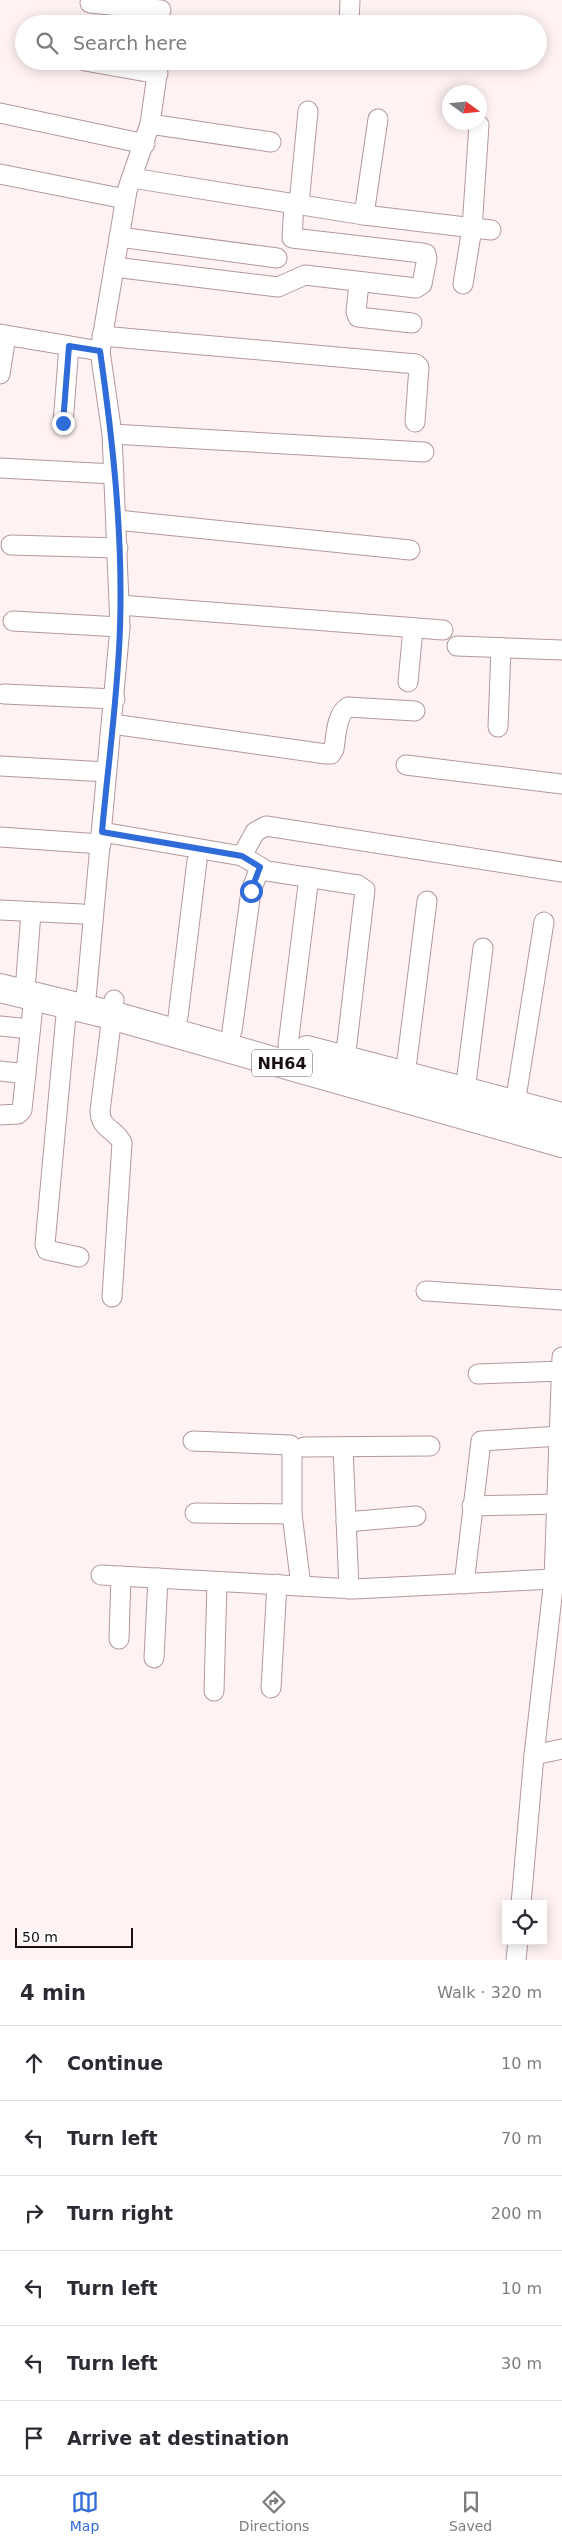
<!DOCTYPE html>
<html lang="en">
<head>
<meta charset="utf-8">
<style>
  :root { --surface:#fff; --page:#f2f2f3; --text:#2b2b33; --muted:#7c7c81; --line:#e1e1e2; --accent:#2f6bd9 }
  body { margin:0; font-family:"DejaVu Sans",sans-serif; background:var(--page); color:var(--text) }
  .controls { position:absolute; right:15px; bottom:15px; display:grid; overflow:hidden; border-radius:0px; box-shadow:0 2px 12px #0003 }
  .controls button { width:45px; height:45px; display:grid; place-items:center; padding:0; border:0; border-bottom:1px solid var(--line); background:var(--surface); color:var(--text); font:25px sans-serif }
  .compass { position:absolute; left:442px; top:85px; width:45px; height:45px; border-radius:50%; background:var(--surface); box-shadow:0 2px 12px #0003; rotate:105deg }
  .scale { position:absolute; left:15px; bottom:12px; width:118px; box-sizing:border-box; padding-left:5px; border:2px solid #190f10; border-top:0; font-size:14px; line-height:18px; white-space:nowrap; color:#190f10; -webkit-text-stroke:4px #fff; paint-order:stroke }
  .stop { position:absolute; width:15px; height:15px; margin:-11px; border:4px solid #2f6bd9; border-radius:50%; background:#fff }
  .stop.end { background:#2f6bd9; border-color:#fff; box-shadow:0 1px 5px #0008 }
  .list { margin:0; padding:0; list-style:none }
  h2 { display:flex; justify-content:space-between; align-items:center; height:65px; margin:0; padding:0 20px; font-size:21px }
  h2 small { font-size:16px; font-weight:400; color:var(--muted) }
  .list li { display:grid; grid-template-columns:32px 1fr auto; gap:15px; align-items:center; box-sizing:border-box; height:75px; padding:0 20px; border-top:1px solid var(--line) }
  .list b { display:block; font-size:19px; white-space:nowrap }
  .list em { font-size:16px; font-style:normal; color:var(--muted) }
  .icon { flex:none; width:28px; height:28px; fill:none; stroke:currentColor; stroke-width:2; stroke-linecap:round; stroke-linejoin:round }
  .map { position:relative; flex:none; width:562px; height:1960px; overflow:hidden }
  .search { position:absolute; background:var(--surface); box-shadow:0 2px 12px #0003; left:15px; right:15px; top:15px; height:55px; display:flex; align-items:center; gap:12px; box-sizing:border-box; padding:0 18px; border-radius:28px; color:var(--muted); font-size:19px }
  .sheet { height:515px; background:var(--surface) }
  nav { display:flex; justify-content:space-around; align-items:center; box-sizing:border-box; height:70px; border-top:1px solid var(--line); background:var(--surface); font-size:14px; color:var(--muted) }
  nav a { display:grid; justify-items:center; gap:2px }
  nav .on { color:var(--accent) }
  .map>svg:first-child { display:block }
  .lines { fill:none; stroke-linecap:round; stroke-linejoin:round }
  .minor-casing { stroke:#b4989a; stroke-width:21 }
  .highway-casing { stroke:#b4989a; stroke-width:30 }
  .minor { stroke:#fff; stroke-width:19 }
  .highway { stroke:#fff; stroke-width:28 }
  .route { stroke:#2f6bd9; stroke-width:6 }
  .labels { text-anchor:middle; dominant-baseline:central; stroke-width:5; stroke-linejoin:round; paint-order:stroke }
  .shield { fill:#fff; stroke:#5e5758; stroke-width:1 }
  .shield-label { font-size:16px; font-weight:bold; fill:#190f10 }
</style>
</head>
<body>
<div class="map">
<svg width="562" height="1960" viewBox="0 0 562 1960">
  <rect width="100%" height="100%" fill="#fff2f3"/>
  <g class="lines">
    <defs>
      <g id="minor">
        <polyline points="90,3 161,10"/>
        <polyline points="349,24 350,0"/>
        <polyline points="85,61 158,74"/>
        <polyline points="0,113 145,144"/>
        <polyline points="150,124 271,142"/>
        <polyline points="0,174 125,199"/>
        <polyline points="132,178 364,215 491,230"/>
        <polyline points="299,204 308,111"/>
        <polyline points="364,215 378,119"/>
        <polyline points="119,237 277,258"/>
        <polyline points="114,267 278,287 305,275 416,288 422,284 427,258 426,254 422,253 292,238 294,203"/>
        <polyline points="359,283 356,312 358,317 412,323"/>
        <polyline points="463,284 472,228 479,125"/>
        <polyline points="0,334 100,351"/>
        <polyline points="102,336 416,364 419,367 415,422"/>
        <polyline points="0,374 6,336"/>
        <polyline points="63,423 69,346"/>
        <polyline points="112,434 424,452"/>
        <polyline points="0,468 114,474"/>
        <polyline points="117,520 410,550"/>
        <polyline points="11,545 118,548"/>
        <polyline points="120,605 443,630"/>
        <polyline points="13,621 120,627"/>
        <polyline points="457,646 562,650"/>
        <polyline points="408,682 413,629"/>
        <polyline points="4,694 115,699"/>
        <path d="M112,724L326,754H331L334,749C336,737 336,714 348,707L415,711"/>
        <polyline points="498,727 501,648"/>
        <polyline points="406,765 562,784"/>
        <polyline points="0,766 107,772"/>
        <polyline points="102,832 242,856 255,832 266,826 562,872"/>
        <polyline points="0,837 101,844"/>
        <polyline points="242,856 267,871 358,885 365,890 345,1060"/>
        <polyline points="0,910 82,914"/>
        <polyline points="26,978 31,912"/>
        <polyline points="67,1004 45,1244 47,1250 79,1257"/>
        <polyline points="85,1009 120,627 112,434 100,351 127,191 150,124 159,61"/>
        <polyline points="178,1017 197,861"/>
        <polyline points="0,1026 30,1029"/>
        <polyline points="232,1031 251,891 260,867"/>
        <polyline points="288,1045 309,877"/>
        <polyline points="0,1071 26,1074"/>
        <polyline points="405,1076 427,901"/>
        <polyline points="465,1091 483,948"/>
        <polyline points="515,1104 544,922"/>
        <polyline points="0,1115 18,1114 22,1110 34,996"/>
        <polyline points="426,1291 562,1300"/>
        <path d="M112,1297L122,1143C116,1129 100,1129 100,1111L114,1000"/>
        <polyline points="478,1374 562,1371"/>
        <polyline points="193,1441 290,1445 292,1451 292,1514 301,1586"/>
        <polyline points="304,1447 430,1446"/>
        <polyline points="343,1447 349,1589"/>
        <polyline points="472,1506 557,1504"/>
        <polyline points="195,1513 292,1514"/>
        <polyline points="346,1522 416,1516"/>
        <polyline points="101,1575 354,1589 554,1579"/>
        <polyline points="464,1584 481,1441 560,1436"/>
        <polyline points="119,1639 121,1576"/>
        <polyline points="154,1658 158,1578"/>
        <polyline points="271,1688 277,1584"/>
        <polyline points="214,1691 217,1582"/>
        <polyline points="534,1755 562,1749"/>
        <polyline points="521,1904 534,1755 554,1579 562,1357"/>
        <polyline points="516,1960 518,1941"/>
      </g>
      <g id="highway">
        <polyline points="0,988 111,1015 562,1143"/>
        <polyline points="307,1050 562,1117"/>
      </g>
    </defs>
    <use href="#minor" class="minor-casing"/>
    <use href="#highway" class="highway-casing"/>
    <use href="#minor" class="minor"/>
    <use href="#highway" class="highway"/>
  </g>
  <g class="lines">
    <path class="route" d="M63,423L69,346L100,351C113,442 123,535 120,627C118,695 108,764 102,832L242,856L260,867L251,891"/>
  </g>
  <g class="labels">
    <rect class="shield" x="252" y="1049.5" width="60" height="27" rx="4"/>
    <g class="shield-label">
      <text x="282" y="1063">NH64</text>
    </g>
  </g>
</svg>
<div class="controls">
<button><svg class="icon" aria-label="locate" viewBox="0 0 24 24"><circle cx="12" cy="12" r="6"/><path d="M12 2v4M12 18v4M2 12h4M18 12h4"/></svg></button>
</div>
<svg class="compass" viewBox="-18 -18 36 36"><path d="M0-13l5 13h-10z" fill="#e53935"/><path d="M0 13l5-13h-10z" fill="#7c7c81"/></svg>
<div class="scale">50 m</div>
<div class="stop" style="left:251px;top:891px"></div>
<div class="stop end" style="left:63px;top:423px"></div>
<div class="search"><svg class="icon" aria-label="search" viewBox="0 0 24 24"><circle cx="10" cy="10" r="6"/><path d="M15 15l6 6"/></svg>Search here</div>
</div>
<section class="sheet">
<h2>4 min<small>Walk · 320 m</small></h2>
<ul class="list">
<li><svg class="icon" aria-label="ahead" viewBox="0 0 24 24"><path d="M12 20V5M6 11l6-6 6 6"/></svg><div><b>Continue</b></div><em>10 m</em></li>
<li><svg class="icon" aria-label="left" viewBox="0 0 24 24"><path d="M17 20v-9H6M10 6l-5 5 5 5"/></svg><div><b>Turn left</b></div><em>70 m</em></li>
<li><svg class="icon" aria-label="right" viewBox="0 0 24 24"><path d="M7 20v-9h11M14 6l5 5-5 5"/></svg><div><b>Turn right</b></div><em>200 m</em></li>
<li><svg class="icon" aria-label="left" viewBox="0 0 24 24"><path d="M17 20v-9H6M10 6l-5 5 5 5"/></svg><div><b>Turn left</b></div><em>10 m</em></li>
<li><svg class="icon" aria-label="left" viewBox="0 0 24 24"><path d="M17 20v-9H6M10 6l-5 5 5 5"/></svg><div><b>Turn left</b></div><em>30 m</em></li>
<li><svg class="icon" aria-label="arrive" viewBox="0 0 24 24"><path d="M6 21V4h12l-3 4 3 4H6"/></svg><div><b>Arrive at destination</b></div></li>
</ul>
</section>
<nav>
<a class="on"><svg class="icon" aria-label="map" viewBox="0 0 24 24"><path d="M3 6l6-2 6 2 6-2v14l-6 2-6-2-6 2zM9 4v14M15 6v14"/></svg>Map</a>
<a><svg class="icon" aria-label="directions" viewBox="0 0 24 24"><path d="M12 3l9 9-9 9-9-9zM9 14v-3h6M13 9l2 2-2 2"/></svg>Directions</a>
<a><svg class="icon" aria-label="saved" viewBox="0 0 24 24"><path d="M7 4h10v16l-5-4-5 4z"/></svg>Saved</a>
</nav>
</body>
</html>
